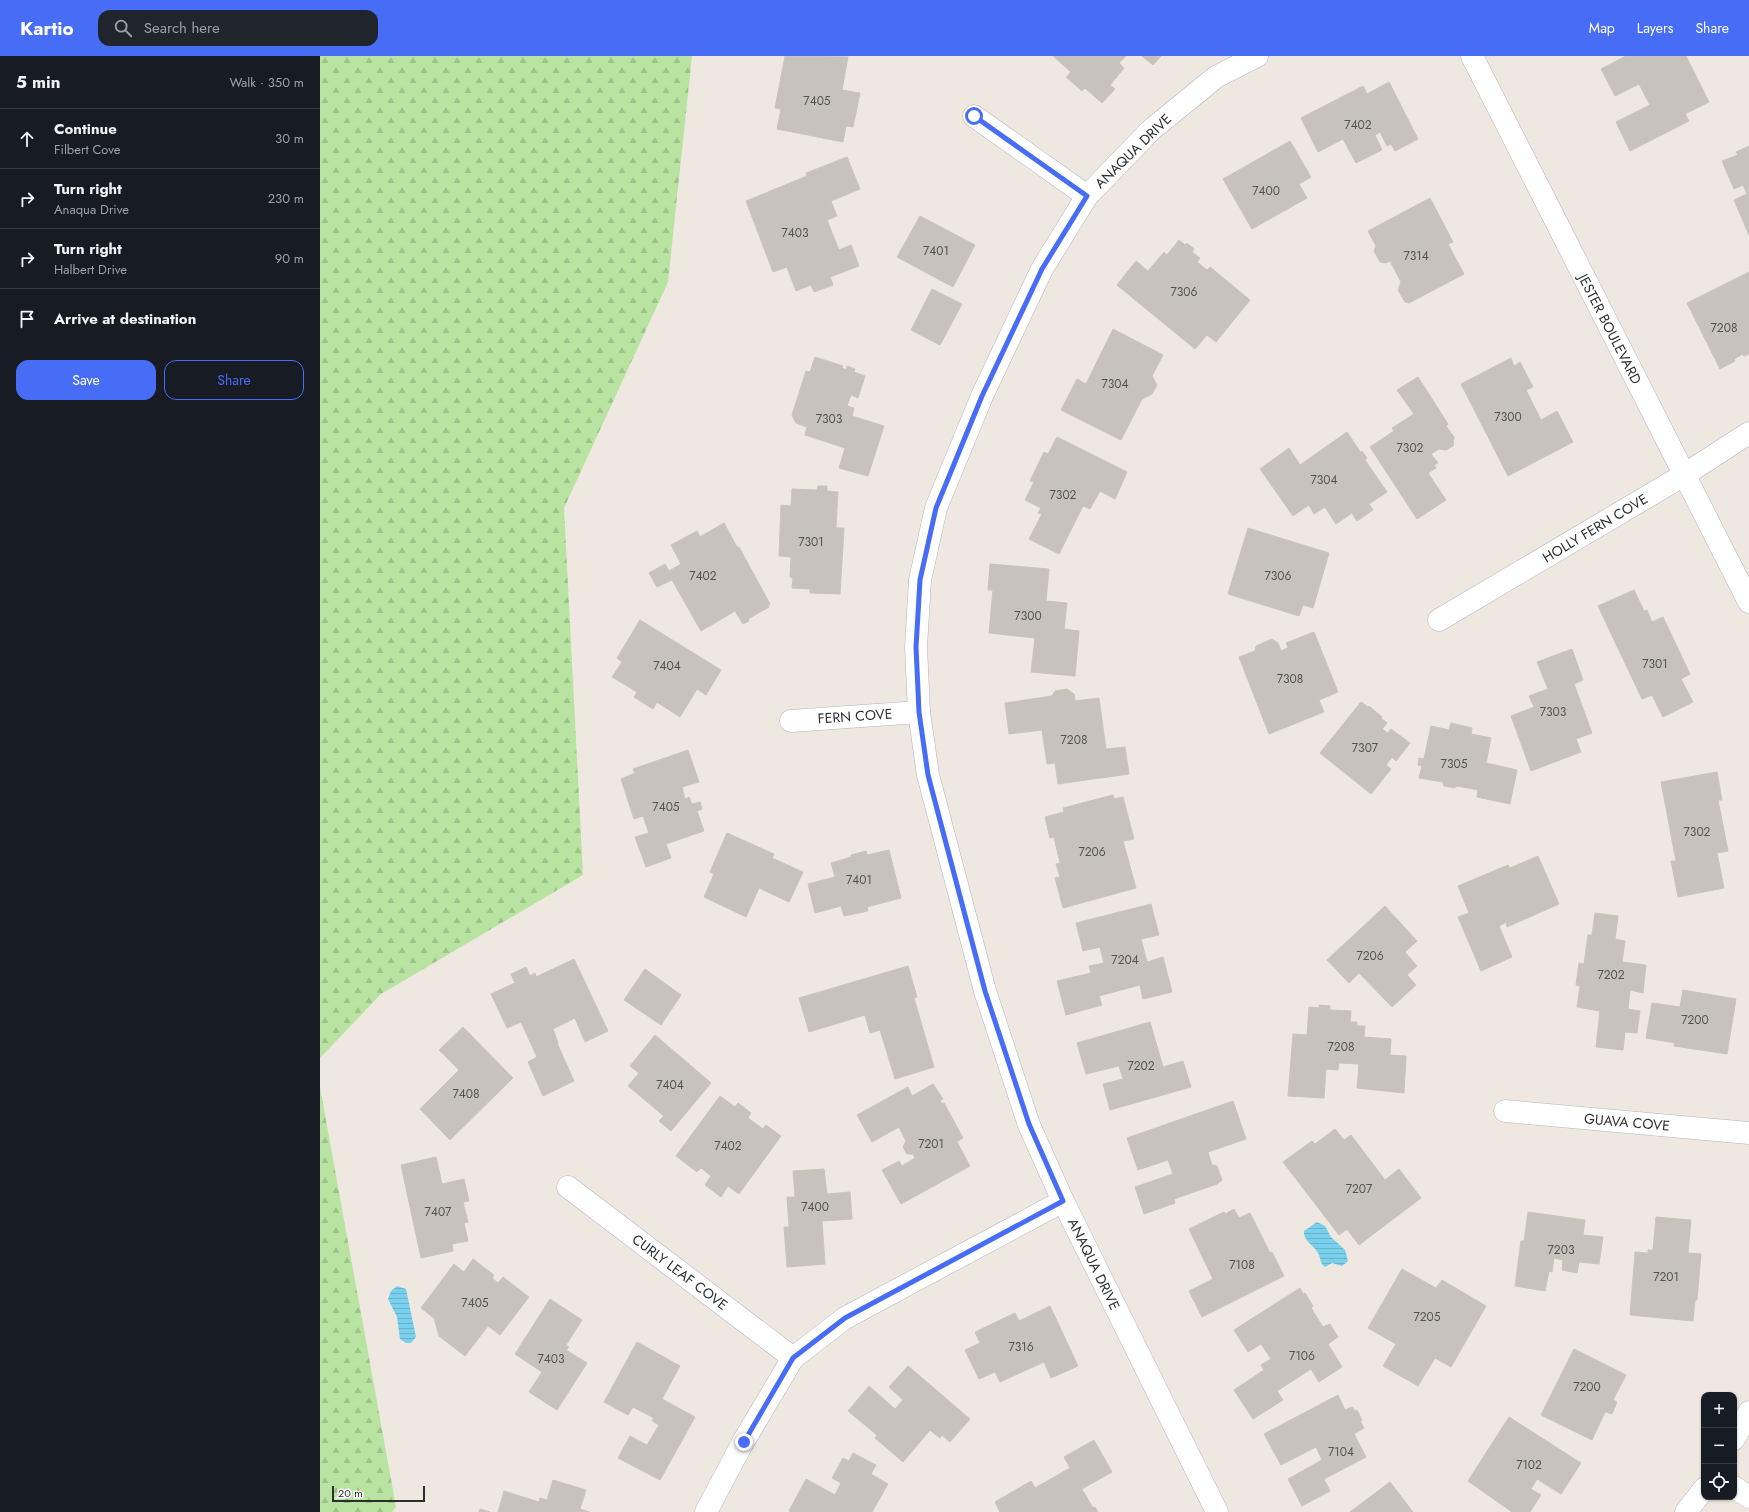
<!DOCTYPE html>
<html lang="en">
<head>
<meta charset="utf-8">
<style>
  :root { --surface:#171b24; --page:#20242c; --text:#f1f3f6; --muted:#9ea1a6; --line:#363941; --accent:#476cf5 }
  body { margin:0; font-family:Jost,sans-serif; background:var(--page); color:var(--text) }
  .controls { position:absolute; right:12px; bottom:12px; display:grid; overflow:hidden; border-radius:8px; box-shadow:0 1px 3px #0004 }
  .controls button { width:36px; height:36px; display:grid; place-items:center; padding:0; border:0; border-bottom:1px solid var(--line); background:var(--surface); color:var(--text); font:20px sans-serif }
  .scale { position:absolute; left:12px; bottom:10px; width:93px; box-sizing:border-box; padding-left:4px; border:2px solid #2e2e2e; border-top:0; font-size:11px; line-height:14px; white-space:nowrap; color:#2e2e2e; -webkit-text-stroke:3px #fff; paint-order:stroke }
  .stop { position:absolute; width:12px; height:12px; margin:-9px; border:3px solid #476cf5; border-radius:50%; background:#fff }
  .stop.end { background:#476cf5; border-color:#fff; box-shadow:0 1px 4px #0008 }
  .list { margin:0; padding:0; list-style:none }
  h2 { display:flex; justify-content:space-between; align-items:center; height:52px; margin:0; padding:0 16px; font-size:17px }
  h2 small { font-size:13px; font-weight:400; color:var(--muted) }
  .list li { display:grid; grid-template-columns:26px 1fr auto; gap:12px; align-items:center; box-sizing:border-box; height:60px; padding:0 16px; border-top:1px solid var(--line) }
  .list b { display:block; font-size:15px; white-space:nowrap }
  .list p { margin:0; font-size:13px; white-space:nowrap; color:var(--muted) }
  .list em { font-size:13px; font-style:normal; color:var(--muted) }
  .actions { display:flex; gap:8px; padding:12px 16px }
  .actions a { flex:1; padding:9px 0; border:1px solid var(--accent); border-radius:12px; text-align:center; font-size:14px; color:var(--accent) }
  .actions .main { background:var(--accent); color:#fff }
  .icon { flex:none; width:22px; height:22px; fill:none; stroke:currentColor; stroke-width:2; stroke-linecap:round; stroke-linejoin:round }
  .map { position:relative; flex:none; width:1429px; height:1456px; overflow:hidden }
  header { display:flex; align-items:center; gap:24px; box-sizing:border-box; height:56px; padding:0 20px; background:var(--accent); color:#fff }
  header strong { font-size:19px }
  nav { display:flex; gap:22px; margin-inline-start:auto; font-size:14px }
  .search { width:280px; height:36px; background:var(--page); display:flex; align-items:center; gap:10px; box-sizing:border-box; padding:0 14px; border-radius:12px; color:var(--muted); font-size:15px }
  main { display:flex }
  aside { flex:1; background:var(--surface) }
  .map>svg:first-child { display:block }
  .forest { fill:url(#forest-firs) }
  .water { fill:url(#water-rules) }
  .building { fill:#c7c3bc; stroke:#cac4ba }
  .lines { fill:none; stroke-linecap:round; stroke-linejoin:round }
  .minor-casing { stroke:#b1b4bd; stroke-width:23 }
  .minor { stroke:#fff; stroke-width:22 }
  .route { stroke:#476cf5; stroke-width:5 }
  .labels { text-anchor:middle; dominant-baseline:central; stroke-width:3.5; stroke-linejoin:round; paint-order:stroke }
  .number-label { font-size:12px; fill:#545352 }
  .street-label { font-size:14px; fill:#2e2e2e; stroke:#fff }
</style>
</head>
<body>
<header>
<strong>Kartio</strong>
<div class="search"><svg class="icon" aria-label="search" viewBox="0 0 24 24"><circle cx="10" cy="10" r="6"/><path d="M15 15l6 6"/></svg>Search here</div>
<nav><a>Map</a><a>Layers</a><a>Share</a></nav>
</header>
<main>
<aside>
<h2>5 min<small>Walk · 350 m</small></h2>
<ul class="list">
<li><svg class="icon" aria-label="ahead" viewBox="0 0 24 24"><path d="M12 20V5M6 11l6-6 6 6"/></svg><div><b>Continue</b><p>Filbert Cove</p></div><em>30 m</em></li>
<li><svg class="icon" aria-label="right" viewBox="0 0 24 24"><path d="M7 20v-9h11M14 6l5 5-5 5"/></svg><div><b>Turn right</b><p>Anaqua Drive</p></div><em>230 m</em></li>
<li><svg class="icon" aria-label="right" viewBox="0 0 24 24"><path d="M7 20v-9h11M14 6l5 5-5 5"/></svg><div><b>Turn right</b><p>Halbert Drive</p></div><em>90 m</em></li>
<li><svg class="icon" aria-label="arrive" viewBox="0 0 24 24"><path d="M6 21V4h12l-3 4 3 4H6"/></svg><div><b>Arrive at destination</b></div></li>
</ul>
<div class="actions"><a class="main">Save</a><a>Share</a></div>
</aside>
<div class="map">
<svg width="1429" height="1456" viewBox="0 0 1429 1456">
  <defs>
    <pattern id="forest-firs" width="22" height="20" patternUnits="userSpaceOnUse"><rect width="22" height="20" fill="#b8e3a0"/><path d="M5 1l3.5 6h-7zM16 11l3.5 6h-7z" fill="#9ec38a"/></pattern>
    <pattern id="water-rules" width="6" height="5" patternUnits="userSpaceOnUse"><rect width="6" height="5" fill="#79d0ec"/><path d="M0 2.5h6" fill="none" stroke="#69b3cb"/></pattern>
  </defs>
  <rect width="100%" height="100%" fill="#eee8e1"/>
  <g class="forest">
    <polygon points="0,0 372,0 348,226 244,452 263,819 61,938 0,1002"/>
    <polygon points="0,1031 76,1451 72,1456 0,1456"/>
  </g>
  <g class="water">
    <path d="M997,1166L1005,1170L1011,1181L1025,1194L1028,1205L1022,1210L1012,1207L1005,1211C1000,1208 1001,1202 998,1197C994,1189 983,1185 984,1175Z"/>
    <polygon points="77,1230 86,1233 96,1281 91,1287 86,1287 80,1283 77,1261 68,1243 71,1235"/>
  </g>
  <g class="building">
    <polygon points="465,0 528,1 522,34 540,37 533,71 526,70 523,86 457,73 461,53 455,52"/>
    <polygon points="733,0 806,0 799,7 804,12 790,29 795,33 782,47 765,32 762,35 746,21 751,16"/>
    <polygon points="822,0 841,0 833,9"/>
    <polygon points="1306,0 1366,0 1389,46 1365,58 1369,65 1310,95 1296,66 1330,49 1319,28 1295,40 1281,13"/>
    <polygon points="1069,26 1098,83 1075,95 1071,88 1067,90 1060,76 1055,79 1062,94 1036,107 1023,83 998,96 981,62 1043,30 1047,38"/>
    <polygon points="970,85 991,121 979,128 987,142 932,173 903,123"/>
    <polygon points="1429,90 1429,179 1414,144 1427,138 1423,129 1414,133 1402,105 1418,99 1416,96"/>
    <polygon points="527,101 540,133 511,145 517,160 507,164 519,194 531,189 539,210 510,221 513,229 494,236 491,229 476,235 467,211 453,216 426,145 487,120 486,117"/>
    <polygon points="1110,142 1133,186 1128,188 1144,218 1089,247 1085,246 1078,234 1081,226 1070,205 1066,207 1060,206 1054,195 1056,190 1048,175"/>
    <polygon points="600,160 655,189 633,231 577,201"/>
    <polygon points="859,184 865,189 867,187 874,193 872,196 880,202 877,206 887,214 890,211 930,244 896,286 887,279 875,293 797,229 816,205 828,215 844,196 847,199"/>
    <polygon points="1429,216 1429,298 1424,300 1423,298 1414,303 1415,305 1400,313 1367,247"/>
    <polygon points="612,233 642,248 620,289 591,274"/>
    <polygon points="793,273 843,299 832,320 837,329 832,338 822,343 801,384 741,354 757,323 766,328"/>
    <polygon points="495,301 523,310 522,312 526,314 527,310 535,313 534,316 545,320 538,342 531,339 527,350 534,352 532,360 564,370 548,420 519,412 525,392 485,379 487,371 476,367 472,359 486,315 490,316"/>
    <polygon points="1191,302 1194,310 1200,306 1213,331 1206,334 1221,364 1237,355 1253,386 1188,420 1141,328"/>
    <polygon points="1098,321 1128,368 1126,370 1134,381 1133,390 1126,394 1119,393 1111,398 1118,407 1114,409 1116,412 1108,417 1126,444 1097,463 1050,391 1074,375 1072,372 1094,358 1077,334"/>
    <polygon points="1027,376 1041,397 1042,395 1047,402 1045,404 1067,436 1049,448 1053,454 1037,465 1032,457 1016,468 1005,451 994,458 989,449 973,460 940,413 969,392 980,409"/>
    <polygon points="737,381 807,416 795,443 780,435 770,453 763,450 739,498 709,483 722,458 718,457 721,452 705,444 714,426 710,425 724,396 728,398"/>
    <polygon points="498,430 507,430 507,435 518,436 516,472 524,472 520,538 490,537 490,533 472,532 473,522 470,521 471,501 459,500 461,449 471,450 472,433 497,434"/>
    <polygon points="404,467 417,491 419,491 450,548 448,549 449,551 428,563 429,565 423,568 415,555 381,575 352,524 337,531 329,517 345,508 349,515 361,508 351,489 377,475 380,481"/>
    <polygon points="928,472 1009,497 993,552 983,549 979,560 908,538"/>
    <polygon points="670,508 729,513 726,545 747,547 744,573 759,575 755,620 711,616 715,582 669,577 673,534 668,534"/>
    <polygon points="1314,534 1324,555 1327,554 1332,566 1343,561 1370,618 1361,623 1373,646 1343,661 1332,639 1322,643 1278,550"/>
    <polygon points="320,564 401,614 386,639 377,633 360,661 337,646 333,653 314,641 317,636 292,621 302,606 297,602"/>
    <polygon points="994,576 1018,636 999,644 1004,656 949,678 919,601 935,595 936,590 952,583 958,587 961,595 968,592 966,587"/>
    <polygon points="1252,593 1263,624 1254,628 1272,677 1256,683 1261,696 1211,715 1191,660 1214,651 1209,640 1228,633 1217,606"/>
    <polygon points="747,633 754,638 755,645 779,642 786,693 805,691 809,718 738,728 735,707 727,708 722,674 689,678 685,647 732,640 735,635"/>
    <polygon points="1041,646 1048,651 1049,650 1062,661 1061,662 1067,667 1062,673 1068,677 1071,673 1090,687 1076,705 1072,701 1066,709 1071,713 1051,738 1000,697"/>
    <polygon points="1131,667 1152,672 1151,678 1171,682 1166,707 1197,714 1190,748 1157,741 1158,734 1137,730 1134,732 1124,730 1123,726 1099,722 1102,710 1098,709 1099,702 1104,703 1111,670 1129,674"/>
    <polygon points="368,694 379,726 362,731 365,743 369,741 372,748 380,746 382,753 377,755 384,775 346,788 351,802 326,811 315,781 329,777 323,760 314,763 301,723 315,717 313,713"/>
    <polygon points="1397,716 1402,744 1398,744 1408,795 1397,797 1404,832 1358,841 1351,805 1356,805 1341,726"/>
    <polygon points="793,739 794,743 803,741 814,783 803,785 816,832 743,852 735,822 740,821 736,808 740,807 734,781 730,782 725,761 744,756 743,752"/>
    <polygon points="407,777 454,798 452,802 483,816 469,846 439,832 426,861 384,841 394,818 390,816"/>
    <polygon points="569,794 581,842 547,851 548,855 524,860 521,850 495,857 488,828 515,821 511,807 531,801 531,799 546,795 547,799"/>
    <polygon points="1218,800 1239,848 1187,871 1186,866 1179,870 1192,901 1161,915 1138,861 1149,857 1138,830 1188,809 1190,812"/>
    <polygon points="831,848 839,879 821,883 827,906 843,901 852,936 823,943 820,929 779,940 782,949 746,959 737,925 771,917 769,910 784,907 780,891 763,895 756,867"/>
    <polygon points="1065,850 1097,885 1085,896 1097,910 1087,919 1096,929 1072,951 1039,917 1029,927 1007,904"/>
    <polygon points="1275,857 1298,860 1295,883 1305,885 1302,906 1326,909 1323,937 1310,934 1308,953 1320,955 1317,977 1305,976 1303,994 1276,991 1280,955 1257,951 1260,930 1256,929 1259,907 1264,908 1268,879 1272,879"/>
    <polygon points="254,903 288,975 265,986 255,962 233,973 238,987 237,987 254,1025 223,1040 208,1006 217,1001 201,966 187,972 171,938 195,927 191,918 206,911 210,920 215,917 216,921"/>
    <polygon points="588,910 597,941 594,942 614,1011 575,1023 560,974 550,977 545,959 489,976 479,942"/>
    <polygon points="325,913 361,939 341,969 304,944"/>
    <polygon points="1363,934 1416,943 1407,998 1354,990 1355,987 1326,982 1332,947 1360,951"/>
    <polygon points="999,949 1010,950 1010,954 1031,955 1030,966 1037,966 1037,970 1045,970 1044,981 1071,983 1070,999 1086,1000 1084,1037 1037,1032 1039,1008 1019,1007 1018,1014 1006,1013 1004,1042 968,1040 973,978 987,979 989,951 999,952"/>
    <polygon points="830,966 843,1011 863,1005 871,1031 790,1054 783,1028 803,1023 799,1010 766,1018 757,987"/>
    <polygon points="143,971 193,1022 130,1084 100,1053 139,1014 119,994"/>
    <polygon points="335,979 391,1027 351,1075 339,1065 344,1060 308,1030 319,1017 310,1010"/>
    <polygon points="613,1028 623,1043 620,1044 622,1048 624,1047 643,1082 637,1086 650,1110 581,1148 562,1114 579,1105 582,1110 595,1102 593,1098 587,1098 583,1091 586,1085 579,1071 552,1086 537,1059 588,1031 592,1040"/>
    <polygon points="400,1040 415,1051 418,1047 431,1057 428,1062 443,1073 446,1069 461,1080 419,1138 408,1130 401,1141 385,1129 391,1120 381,1112 377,1116 356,1100"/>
    <polygon points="913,1045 926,1083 888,1096 892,1109 897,1110 902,1124 897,1128 854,1143 855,1147 824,1158 815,1131 853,1118 848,1104 818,1114 807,1082"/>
    <polygon points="1015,1073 1024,1084 1031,1079 1065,1124 1079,1113 1101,1142 1039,1189 1027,1173 1019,1179 963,1106 992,1085 995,1088"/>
    <polygon points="116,1101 122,1128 144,1123 149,1145 143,1146 148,1166 144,1167 148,1185 132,1188 133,1195 101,1202 81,1109"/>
    <polygon points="504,1113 507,1138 530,1136 532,1163 502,1165 505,1208 467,1211 464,1171 469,1171 467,1141 475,1141 473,1115"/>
    <polygon points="914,1153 919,1162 930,1157 950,1197 952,1196 964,1220 882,1261 869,1235 893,1223 869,1173 904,1156 905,1158"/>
    <polygon points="1208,1156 1265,1164 1263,1179 1283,1181 1279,1208 1259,1206 1257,1217 1242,1214 1243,1204 1234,1202 1232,1216 1229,1215 1225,1235 1195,1230 1201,1185 1204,1185"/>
    <polygon points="1336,1161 1371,1164 1368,1197 1381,1198 1377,1244 1375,1244 1373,1265 1310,1259 1315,1196 1328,1197 1328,1194 1333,1194"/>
    <polygon points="153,1203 174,1219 172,1222 178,1227 183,1221 209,1241 180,1279 168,1270 145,1300 119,1280 114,1262 101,1252 134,1208 144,1216"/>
    <polygon points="1082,1213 1116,1232 1122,1224 1166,1250 1131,1311 1115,1302 1098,1330 1063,1310 1076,1288 1048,1272"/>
    <polygon points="980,1232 983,1238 985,1237 993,1250 991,1252 1003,1271 1010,1268 1018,1281 1008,1288 1022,1311 999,1326 991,1313 957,1335 963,1344 933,1363 914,1334 944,1314 941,1309 951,1303 941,1288 928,1296 914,1274"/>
    <polygon points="230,1243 262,1264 246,1289 249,1291 246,1294 267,1307 237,1354 209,1336 222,1316 195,1298"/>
    <polygon points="730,1250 758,1310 731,1322 724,1306 680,1326 675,1316 659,1323 645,1294 660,1287 655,1276 695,1257 699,1265"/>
    <polygon points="317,1286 360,1310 342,1343 375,1361 340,1424 298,1402 310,1380 327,1389 339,1369 332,1365 334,1362 313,1351 308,1359 284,1346"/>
    <polygon points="1254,1293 1306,1319 1293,1344 1297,1346 1292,1358 1285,1356 1272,1384 1221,1359"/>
    <polygon points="588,1310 650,1363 630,1386 622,1379 620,1382 610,1374 583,1406 555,1382 557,1379 528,1355 549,1330 575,1353 583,1344 569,1331"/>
    <polygon points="1018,1339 1025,1354 1032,1351 1035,1355 1037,1354 1042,1364 1040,1365 1044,1372 1034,1378 1046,1401 1004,1423 1010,1435 982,1450 968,1423 1002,1404 996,1391 961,1409 944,1378"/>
    <polygon points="1189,1361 1261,1407 1241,1438 1217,1423 1211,1433 1221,1439 1210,1456 1192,1456 1148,1425"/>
    <polygon points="774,1384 792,1416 762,1433 773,1452 775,1451 778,1456 680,1456 675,1446 711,1425 715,1432 750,1412 744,1401"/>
    <polygon points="533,1397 556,1409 551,1418 568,1428 552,1456 471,1456 469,1455 486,1423 515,1439 521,1427 512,1422 523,1402 529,1405"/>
    <polygon points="233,1424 266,1434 260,1453 269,1456 178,1456 184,1435 219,1446 220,1442 227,1444"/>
    <polygon points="1070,1426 1093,1456 1030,1456"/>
    <polygon points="160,1453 170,1456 159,1456"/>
  </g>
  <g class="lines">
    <defs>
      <g id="minor">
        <polyline points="1152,0 1429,546"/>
        <polyline points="654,60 767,140"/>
        <polyline points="1119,564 1364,419 1429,377"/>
        <polyline points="471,665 599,656"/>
        <polyline points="1185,1055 1429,1077"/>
        <polyline points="248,1131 473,1302"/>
        <polyline points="1414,1383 1429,1356"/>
        <polyline points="1414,1431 1429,1441"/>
        <polyline points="386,1456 423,1386 473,1302 525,1262 743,1145"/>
        <polyline points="897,1456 743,1145 709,1069 665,935 608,719 599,656 596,591 600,524 616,452 662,340 722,213 767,140 831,74 896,21 937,0"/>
        <polyline points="1366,1456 1384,1433"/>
      </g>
    </defs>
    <use href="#minor" class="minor-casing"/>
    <use href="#minor" class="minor"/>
  </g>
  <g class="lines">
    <polyline class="route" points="424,1386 473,1302 525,1262 743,1145 709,1068 665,935 608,719 599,656 596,591 600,524 616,452 662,340 722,213 767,140 654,60"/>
  </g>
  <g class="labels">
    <g class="number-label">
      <text x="497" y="45">7405</text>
      <text x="1038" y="69">7402</text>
      <text x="946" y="135">7400</text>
      <text x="475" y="177">7403</text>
      <text x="616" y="195">7401</text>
      <text x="1096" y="200">7314</text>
      <text x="864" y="236">7306</text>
      <text x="1404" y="272">7208</text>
      <text x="795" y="328">7304</text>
      <text x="1188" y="361">7300</text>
      <text x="509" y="363">7303</text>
      <text x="1090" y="392">7302</text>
      <text x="1004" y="424">7304</text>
      <text x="743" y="439">7302</text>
      <text x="491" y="486">7301</text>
      <text x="383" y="520">7402</text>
      <text x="958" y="520">7306</text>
      <text x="708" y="560">7300</text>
      <text x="1335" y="608">7301</text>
      <text x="347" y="610">7404</text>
      <text x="970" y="623">7308</text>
      <text x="1233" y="656">7303</text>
      <text x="754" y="684">7208</text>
      <text x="1045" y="692">7307</text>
      <text x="1134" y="708">7305</text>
      <text x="346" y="751">7405</text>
      <text x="1377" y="776">7302</text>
      <text x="772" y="796">7206</text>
      <text x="539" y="824">7401</text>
      <text x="1050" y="900">7206</text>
      <text x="805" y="904">7204</text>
      <text x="1291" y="919">7202</text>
      <text x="1375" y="964">7200</text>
      <text x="1021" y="991">7208</text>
      <text x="821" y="1010">7202</text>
      <text x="350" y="1029">7404</text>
      <text x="146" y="1038">7408</text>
      <text x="611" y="1088">7201</text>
      <text x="408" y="1090">7402</text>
      <text x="1039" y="1133">7207</text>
      <text x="495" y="1151">7400</text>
      <text x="118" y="1156">7407</text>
      <text x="1241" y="1194">7203</text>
      <text x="922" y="1209">7108</text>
      <text x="1346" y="1221">7201</text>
      <text x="155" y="1247">7405</text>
      <text x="1107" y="1261">7205</text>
      <text x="701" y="1291">7316</text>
      <text x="982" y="1300">7106</text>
      <text x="231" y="1303">7403</text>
      <text x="1267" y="1331">7200</text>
      <text x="1021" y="1396">7104</text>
      <text x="1209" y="1409">7102</text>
    </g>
    <g class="street-label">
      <text transform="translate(813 95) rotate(-44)">ANAQUA DRIVE</text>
      <text transform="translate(1290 273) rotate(63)">JESTER BOULEVARD</text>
      <text transform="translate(1275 472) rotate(-31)">HOLLY FERN COVE</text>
      <text transform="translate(535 660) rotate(-4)">FERN COVE</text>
      <text transform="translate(1307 1066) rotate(5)">GUAVA COVE</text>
      <text transform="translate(774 1208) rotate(64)">ANAQUA DRIVE</text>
      <text transform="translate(360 1216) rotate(37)">CURLY LEAF COVE</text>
    </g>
  </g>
</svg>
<div class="controls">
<button>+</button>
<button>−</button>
<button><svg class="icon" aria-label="locate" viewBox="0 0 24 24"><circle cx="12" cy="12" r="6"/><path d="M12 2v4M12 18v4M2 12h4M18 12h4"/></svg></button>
</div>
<div class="scale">20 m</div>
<div class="stop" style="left:654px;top:60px"></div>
<div class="stop end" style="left:424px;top:1386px"></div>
</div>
</main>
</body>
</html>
